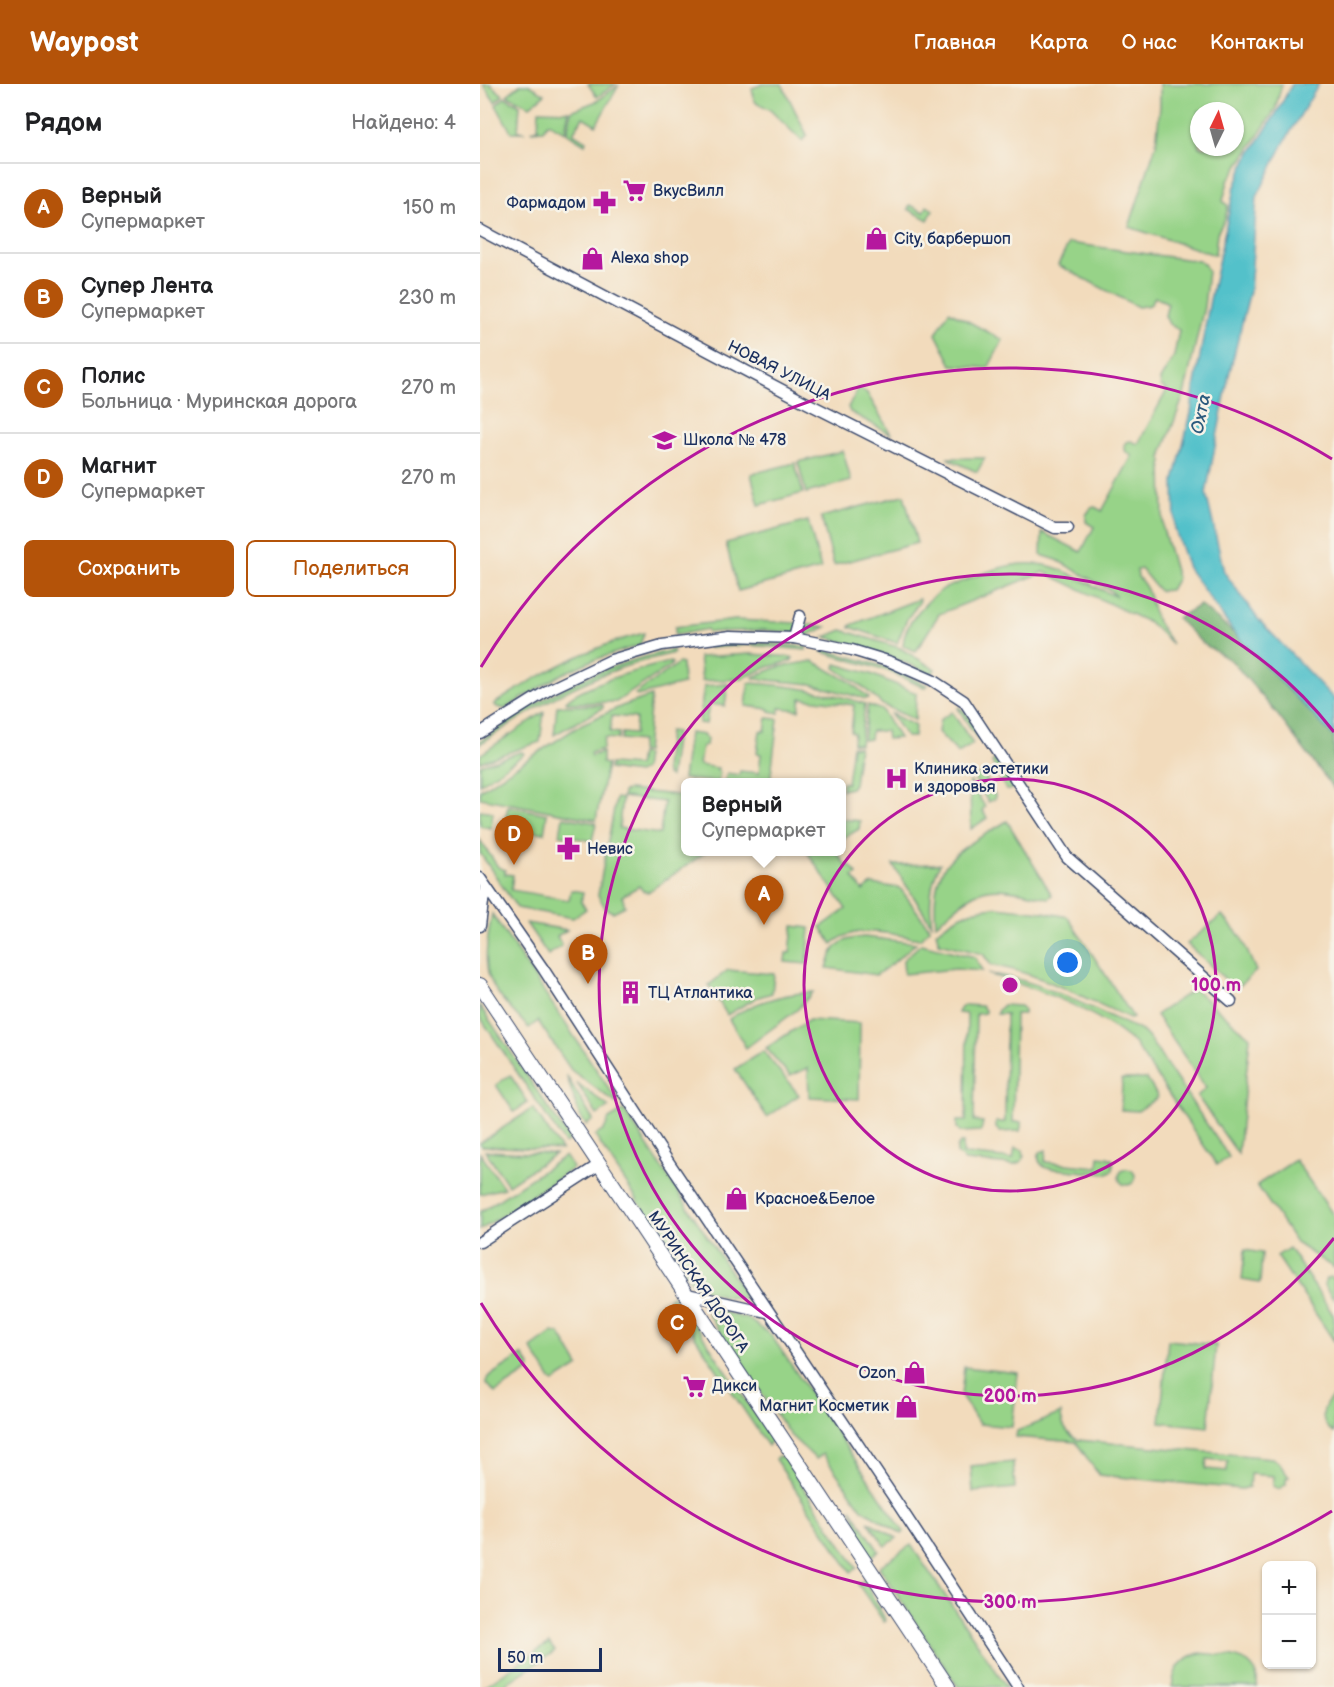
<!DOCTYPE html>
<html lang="ru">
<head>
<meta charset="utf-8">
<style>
  :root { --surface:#fff; --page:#f2f2f2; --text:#202124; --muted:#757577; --line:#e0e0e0; --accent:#b45309 }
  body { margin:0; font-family:"Balsamiq Sans",sans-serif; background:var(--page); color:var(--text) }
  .controls { position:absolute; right:18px; bottom:18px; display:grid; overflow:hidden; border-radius:9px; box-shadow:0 2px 4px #0004 }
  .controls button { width:54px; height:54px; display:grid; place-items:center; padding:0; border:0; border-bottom:2px solid var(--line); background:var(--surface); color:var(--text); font:30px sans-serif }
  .compass { position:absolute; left:710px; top:18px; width:54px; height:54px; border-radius:50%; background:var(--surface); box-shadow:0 2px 4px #0004; rotate:5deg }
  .scale { position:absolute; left:18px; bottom:15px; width:104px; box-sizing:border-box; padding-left:6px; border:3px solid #1b2f5e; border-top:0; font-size:16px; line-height:21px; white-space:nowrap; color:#1b2f5e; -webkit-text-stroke:4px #f7f3e8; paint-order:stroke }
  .you { position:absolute; left:588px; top:879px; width:21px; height:21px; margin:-15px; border:4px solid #fff; border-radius:50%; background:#1a73e8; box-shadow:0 0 0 9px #1a73e833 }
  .badge { display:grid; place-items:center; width:39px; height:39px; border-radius:50%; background:var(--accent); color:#fff; font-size:20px; font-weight:700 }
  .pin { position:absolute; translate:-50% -50px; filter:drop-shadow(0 2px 3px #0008) }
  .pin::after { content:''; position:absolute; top:32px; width:21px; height:18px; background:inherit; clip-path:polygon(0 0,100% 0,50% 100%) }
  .popup { position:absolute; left:201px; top:694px; width:165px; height:78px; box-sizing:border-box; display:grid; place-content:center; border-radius:9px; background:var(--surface); filter:drop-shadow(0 2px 4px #0005); font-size:20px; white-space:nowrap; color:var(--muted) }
  .popup b { font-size:22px; color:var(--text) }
  .popup::after { content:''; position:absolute; left:50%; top:100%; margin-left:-12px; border:12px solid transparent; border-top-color:var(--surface) }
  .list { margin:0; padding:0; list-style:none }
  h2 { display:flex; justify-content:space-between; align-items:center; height:78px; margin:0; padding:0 24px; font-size:26px }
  h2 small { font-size:20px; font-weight:400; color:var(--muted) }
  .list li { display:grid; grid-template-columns:39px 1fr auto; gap:18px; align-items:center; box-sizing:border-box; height:90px; padding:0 24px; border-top:2px solid var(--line) }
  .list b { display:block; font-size:22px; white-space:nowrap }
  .list p { margin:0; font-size:20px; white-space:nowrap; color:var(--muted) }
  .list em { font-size:20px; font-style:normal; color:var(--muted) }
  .actions { display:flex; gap:12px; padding:18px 24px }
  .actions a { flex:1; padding:14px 0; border:2px solid var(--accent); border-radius:9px; text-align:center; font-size:21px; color:var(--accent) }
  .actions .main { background:var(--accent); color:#fff }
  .map { position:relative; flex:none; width:854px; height:1603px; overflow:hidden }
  header { display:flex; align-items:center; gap:36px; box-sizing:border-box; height:84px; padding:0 30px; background:var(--accent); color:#fff }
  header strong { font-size:28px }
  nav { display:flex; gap:33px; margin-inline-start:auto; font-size:21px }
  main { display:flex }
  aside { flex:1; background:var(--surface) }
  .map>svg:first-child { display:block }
  .green { fill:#97d388; stroke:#598173; stroke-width:1.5; fill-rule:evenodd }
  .forest { fill:#79b574; stroke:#4a7269; stroke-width:1.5 }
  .water { fill:#53c1ca; stroke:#377894; stroke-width:1.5 }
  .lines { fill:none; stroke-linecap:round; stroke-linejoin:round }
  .minor-casing { stroke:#3b496c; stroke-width:13 }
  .tertiary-casing { stroke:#3b496c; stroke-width:16 }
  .minor { stroke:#fff; stroke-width:10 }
  .tertiary { stroke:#fff; stroke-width:14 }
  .ring { fill:none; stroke:#b5179e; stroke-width:3 }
  .labels { text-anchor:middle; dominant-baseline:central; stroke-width:5; stroke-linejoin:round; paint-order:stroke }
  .poi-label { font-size:16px; fill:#1b2f5e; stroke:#f7f3e8; text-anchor:start }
  .street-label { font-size:16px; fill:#1b2f5e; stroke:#f7f3e8 }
  .water-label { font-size:18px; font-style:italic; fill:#2c5b7e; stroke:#f7f3e8 }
  .centre { fill:#b5179e; stroke:#f7f3e8; stroke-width:3 }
  .ring-label { font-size:18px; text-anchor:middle; font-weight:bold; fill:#b5179e; stroke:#f7f3e8; stroke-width:5; stroke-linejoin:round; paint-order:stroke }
</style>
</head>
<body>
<header>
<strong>Waypost</strong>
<nav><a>Главная</a><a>Карта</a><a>О нас</a><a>Контакты</a></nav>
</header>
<main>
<aside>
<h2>Рядом<small>Найдено: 4</small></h2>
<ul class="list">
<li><span class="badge">A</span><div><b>Верный</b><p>Супермаркет</p></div><em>150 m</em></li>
<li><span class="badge">B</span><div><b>Супер Лента</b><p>Супермаркет</p></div><em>230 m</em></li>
<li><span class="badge">C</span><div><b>Полис</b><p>Больница · Муринская дорога</p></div><em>270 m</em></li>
<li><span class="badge">D</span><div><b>Магнит</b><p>Супермаркет</p></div><em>270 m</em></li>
</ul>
<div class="actions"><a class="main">Сохранить</a><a>Поделиться</a></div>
</aside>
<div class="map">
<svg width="854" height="1603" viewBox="0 0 854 1603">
  <rect width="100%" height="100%" fill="#f7f3e8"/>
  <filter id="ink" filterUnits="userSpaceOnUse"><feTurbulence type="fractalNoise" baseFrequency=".0167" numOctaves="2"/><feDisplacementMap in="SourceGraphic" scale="12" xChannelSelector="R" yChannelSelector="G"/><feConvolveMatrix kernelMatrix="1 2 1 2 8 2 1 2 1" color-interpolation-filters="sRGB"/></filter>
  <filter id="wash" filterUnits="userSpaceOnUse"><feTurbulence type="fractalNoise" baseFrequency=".008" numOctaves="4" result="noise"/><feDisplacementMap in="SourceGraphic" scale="24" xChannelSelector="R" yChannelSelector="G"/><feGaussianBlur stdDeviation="1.35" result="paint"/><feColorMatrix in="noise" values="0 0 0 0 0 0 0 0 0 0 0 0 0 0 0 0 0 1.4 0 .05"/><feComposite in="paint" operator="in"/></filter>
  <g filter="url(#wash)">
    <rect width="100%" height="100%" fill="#f2dbbc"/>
    <g class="green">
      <polygon points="3,0 10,0 23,11 15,18"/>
      <polygon points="41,0 48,0 65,10 50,22 27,11"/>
      <polygon points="108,0 136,0 117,13"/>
      <polygon points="283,0 302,0 327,51 322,57 289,25 274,17 272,4"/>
      <path d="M680,0H802L795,26L748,97L743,117L748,122L745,135L737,149L735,171L649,143L676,61L680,22ZM719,27H755V63H719Z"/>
      <polygon points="139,1 116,41 103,33 93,49 106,57 105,60 87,49 91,27 117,17"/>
      <polygon points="25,13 40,21 38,47 45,48 31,48 16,21"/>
      <polygon points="59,26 89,27 85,48 68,39 63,46 51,47 58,45"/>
      <polygon points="430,121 444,128 447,122 453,126 448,136 428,125"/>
      <path d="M589,159L719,177L724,180L728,187L724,223L704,311L682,370L683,445L697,494L690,506L679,507L661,485L657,486L658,493C672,508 668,514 675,532C678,542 687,551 692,560L670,539L564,488L459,530L436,567L423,562C423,540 446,517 463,505C500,491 536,471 576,484C597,491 616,505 636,512L630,506L577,476L561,471L562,448L601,468L614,443L606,438V431L611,424L615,423L622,427L652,372L646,368L644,362L646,358L651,357L658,360L687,306L681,302L680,296L694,272L699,246L689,240L685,232L688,219L675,213L670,221L658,223L578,181Z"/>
      <polygon points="469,227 523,256 508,284 472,281 456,250"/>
      <polygon points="379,304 387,309 411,350 370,328 368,323"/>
      <polygon points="363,367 371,397 326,409 318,378"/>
      <polygon points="467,374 505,374 497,388"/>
      <polygon points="315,379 323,409 279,421 271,390"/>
      <polygon points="424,411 437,459 354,481 341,433"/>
      <polygon points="328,437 341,485 258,507 246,459"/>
      <polygon points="439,515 440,517 427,535 417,559 370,543 371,541"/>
      <polygon points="256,536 317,539 346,543 329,551 286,546 228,548 227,545 195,551 195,543"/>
      <path d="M362,546L420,564L455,585L452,590C417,574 382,562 345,553Z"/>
      <path d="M164,549L160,561L111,577L82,590L25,625L17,623L14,620C61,589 109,563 164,549Z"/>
      <polygon points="283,559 326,563 326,566 269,561 229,564 229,560"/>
      <polygon points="342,565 409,584 447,601 445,604 408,587 342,568"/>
      <path d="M193,566L194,569C115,586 66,616 0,660V657C23,641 46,625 71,611C109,589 151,575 193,566Z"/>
      <polygon points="271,570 311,573 313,574 311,577 288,583 261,595 222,597 219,573"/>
      <polygon points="333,577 369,597 389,614 386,615 331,600 275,595 273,593 298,583"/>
      <path d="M189,578L192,579L190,582L136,618L88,619L86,617C103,600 165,584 189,578Z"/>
      <polygon points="199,579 202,580 203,600 157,612 155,610"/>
      <polygon points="356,580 391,590 436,609 435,636 403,621 384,604 355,584"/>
      <path d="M269,599C309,601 347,607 385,620L380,660L373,659L374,649L371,648L374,621L321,614L319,626L300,624L299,629L289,627V625L266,622Z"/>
      <polygon points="248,600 245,622 229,620 226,640 219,639 224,602"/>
      <polygon points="171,612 166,668 160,667 161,657 141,655 142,649 155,650 156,634 132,632 130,648 139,649 138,655 124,654 123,665 110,669 111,672 122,668 122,679 127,680 116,736 0,714 0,706 102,640 142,622"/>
      <polygon points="123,621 123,624 74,651 77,622"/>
      <polygon points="388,621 402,626 419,654 407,655 406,647 391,647 390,655 383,656"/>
      <polygon points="479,623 487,630 502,653 498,656 478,624"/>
      <polygon points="64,628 60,658 0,678 0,671"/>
      <polygon points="472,628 493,660 478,669 458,648 460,636"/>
      <polygon points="410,629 435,642 434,653 426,653"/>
      <polygon points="287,634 298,635 290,698 245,698 247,689 259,691 260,687 279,689 281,670 277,669 280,647 285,647"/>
      <polygon points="189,647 196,648 190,693 187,691 185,686"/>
      <polygon points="209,649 224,651 224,653 227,654 226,662 222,662 219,681 238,684 237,687 240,688 238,698 203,695"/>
      <polygon points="372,662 379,663 374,700 371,704 362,706 362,699 367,699"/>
      <polygon points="41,668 44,669 43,671 0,700 0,681"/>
      <polygon points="160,670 166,671 164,685 158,689 129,685 130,680 158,682"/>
      <polygon points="515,675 534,703 529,706 526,706 512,678"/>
      <polygon points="503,688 515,711 515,715 508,718 494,694"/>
      <polygon points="490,697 505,723 502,726 507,734 491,745"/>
      <path d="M148,706L206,712V768H226L168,808L163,807L159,802L142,812L145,822L133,828L126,825L118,811L136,714L142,715L143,708ZM142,713L184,718L180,750L139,744Z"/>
      <polygon points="28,722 67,730 64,749 42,745 41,750 23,746"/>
      <polygon points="0,726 13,728 11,744 0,742"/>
      <polygon points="83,733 116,739 112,757 80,751"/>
      <polygon points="362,735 380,737 379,745 362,755"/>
      <path d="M527,737L572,811L568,814C545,809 515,799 493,811C480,819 468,831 456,840C449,774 478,768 527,737Z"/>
      <polygon points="0,756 18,783 25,786 25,790 33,791 31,806 89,816 91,806 103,808 101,818 106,825 93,834 37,824 0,769"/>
      <path d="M327,768H356L367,783L370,781L377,790L373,793L383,807L392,800L420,804L450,845L440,855C412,850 375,839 352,860L341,843L366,825Z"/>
      <path d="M460,780C450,800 449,819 452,841L413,781Z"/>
      <path d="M516,823L563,828L588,833L653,933L650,934C605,915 560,889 511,881L503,870L459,859L456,848C475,832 491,825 516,823Z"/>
      <path d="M12,830L138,1018L136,1019L91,986L58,937L49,944C5,899 0,892 12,830Z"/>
      <polygon points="742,831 761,853 776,887 756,905 707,860"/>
      <polygon points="46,839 87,846 77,852 82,862 68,871"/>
      <polygon points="313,842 330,844 327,880 305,878 306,869 310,869"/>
      <path d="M384,853L436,859L413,879L396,891L347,884C353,860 360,855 384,853Z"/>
      <polygon points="441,860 495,873 502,887 476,885 424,890 423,876"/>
      <polygon points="248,886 294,890 292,909 276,914 247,931 229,901"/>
      <path d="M508,890C557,894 616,927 662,947L668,953L749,1073L737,1081L654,959C613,924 560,906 508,890Z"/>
      <polygon points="714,905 770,953 758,1070 717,1012 726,1004 676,931"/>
      <path d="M333,908L318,925L266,964L249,935C275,917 302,910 333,908Z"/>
      <polygon points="484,921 501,922 505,926 505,929 496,930 494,1037 503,1038 501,1047 481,1048 477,1044 477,1037 486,1037 487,930 478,929 479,926"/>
      <polygon points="523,921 540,922 544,926 544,930 535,930 533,1038 542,1038 540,1047 520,1048 516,1044 516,1038 525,1038 526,930 517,930 518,926"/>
      <polygon points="0,922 90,1056 85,1060 0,933"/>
      <polygon points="329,936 380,939 379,1015 329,1013 328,984 310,992 286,964"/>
      <polygon points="283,967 319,1011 287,1033 255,985"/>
      <polygon points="30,991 48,1018 34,1028 16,1001"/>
      <polygon points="86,991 113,1036 106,1041 100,1032"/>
      <polygon points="642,995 667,995 678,1013 658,1027 641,1026"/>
      <polygon points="97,999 129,1023 117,1031"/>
      <polygon points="53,1024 81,1066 1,1062 0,1059"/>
      <path d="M144,1026L265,1210L264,1214C246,1214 224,1208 210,1196L115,1052L124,1046L129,1035Z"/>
      <polygon points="480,1059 483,1059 483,1070 533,1075 535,1064 543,1066 544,1072 541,1078 534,1081 485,1077 477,1069 477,1064"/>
      <path d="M566,1066L565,1078L618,1083L619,1072L628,1073L633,1076V1086L626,1090L566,1084C560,1080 556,1075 560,1068Z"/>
      <polygon points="5,1067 75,1070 28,1101"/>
      <polygon points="0,1069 24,1104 0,1110"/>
      <polygon points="85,1072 93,1084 0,1146 0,1128"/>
      <polygon points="815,1076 854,1132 854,1184 816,1159 777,1101"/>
      <circle cx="647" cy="1093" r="8"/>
      <polygon points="809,1164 854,1232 854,1257 797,1172"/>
      <polygon points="765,1166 782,1169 780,1199 762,1196"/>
      <polygon points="850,1193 854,1195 854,1216 844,1201 846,1195"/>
      <polygon points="192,1212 211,1234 292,1356 288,1362 189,1214"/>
      <polygon points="231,1225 268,1235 291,1251 424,1448 422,1450 382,1425 343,1370 336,1375 310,1351 227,1229"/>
      <polygon points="73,1248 80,1250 99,1282 74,1298 71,1296 51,1264"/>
      <polygon points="688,1256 736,1261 728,1343 680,1338"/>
      <polygon points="42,1271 50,1282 49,1287 15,1309 6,1298 8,1293"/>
      <polygon points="484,1283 538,1289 532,1343 499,1340 481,1311"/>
      <path d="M854,1312V1349C839,1340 840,1322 854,1312Z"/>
      <path d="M581,1329C581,1342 587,1350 598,1356L792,1374L798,1378L809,1393L806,1394V1400L799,1405L793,1402L794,1392L770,1390L769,1403L762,1405L619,1391L596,1358L536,1353L537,1347ZM727,1375L748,1377L747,1387L726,1385Z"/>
      <polygon points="298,1372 304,1374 377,1484 371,1488 295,1375"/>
      <polygon points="533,1378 535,1404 493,1408 491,1382"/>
      <polygon points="371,1425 399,1467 391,1473 383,1459"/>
      <polygon points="388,1437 417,1454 405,1462"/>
      <polygon points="431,1461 527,1603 478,1603 399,1483"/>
      <polygon points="384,1496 406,1537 404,1538 378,1500"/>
      <polygon points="69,1559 75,1567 21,1603 3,1603"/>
      <path d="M719,1569C742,1572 781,1569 777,1603H692C694,1584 701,1575 719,1569Z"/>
    </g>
    <polygon class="forest" points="720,521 755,550 854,653 854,705 797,630 752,577 722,559 697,534"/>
    <polygon class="water" points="812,0 839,0 805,57 777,113 770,207 749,291 726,409 744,488 778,535 854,615 854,653 755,550 708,484 695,445 694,397 711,329 714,305 730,216 754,105 766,76 797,28"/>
  </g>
  <g filter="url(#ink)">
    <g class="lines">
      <defs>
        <g id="minor">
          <polyline points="0,146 323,317 575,444 588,444"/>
          <polyline points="314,554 320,532"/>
          <polyline points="0,649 70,605 131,576 182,561 251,552 314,554 372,566 411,578 452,596 484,617 587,773 751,917"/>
          <polyline points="0,794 64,886 184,1071 414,1414 538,1603"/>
          <polyline points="0,842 5,802"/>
          <polyline points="0,1158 120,1080"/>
          <polyline points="207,1210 287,1228"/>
        </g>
        <polyline id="tertiary" points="0,901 468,1603"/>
      </defs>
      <use href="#minor" class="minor-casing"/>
      <use href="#tertiary" class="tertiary-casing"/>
      <use href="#minor" class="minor"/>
      <use href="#tertiary" class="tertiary"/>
    </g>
  </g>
  <g class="ring">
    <circle cx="530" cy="901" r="206"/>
    <path d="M854 1154A411 411 0 1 1 854 648"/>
    <path d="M852 1427A617 617 0 0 1 1 1219M1 583A617 617 0 0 1 852 375"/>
  </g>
  <defs>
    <symbol id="supermarket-bare" viewBox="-9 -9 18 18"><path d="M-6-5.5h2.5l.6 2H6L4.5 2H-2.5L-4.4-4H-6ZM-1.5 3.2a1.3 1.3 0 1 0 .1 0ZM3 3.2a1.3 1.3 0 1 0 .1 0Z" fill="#b5179e" stroke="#f7f3e8" stroke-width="2.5" paint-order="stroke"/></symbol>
    <symbol id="pharmacy-bare" viewBox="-9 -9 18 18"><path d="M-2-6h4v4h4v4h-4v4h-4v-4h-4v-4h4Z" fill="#b5179e" stroke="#f7f3e8" stroke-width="2.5" paint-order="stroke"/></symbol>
    <symbol id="shop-bare" viewBox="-9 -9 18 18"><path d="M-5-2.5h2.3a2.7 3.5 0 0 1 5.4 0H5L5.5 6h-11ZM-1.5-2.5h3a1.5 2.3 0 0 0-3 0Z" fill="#b5179e" stroke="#f7f3e8" stroke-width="2.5" paint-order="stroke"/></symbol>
    <symbol id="school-bare" viewBox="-9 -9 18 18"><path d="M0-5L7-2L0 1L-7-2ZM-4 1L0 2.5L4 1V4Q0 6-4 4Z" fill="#b5179e" stroke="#f7f3e8" stroke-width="2.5" paint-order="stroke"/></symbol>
    <symbol id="hospital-bare" viewBox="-9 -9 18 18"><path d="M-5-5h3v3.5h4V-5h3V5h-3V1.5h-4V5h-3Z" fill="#b5179e" stroke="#f7f3e8" stroke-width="2.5" paint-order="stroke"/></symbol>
    <symbol id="building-bare" viewBox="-9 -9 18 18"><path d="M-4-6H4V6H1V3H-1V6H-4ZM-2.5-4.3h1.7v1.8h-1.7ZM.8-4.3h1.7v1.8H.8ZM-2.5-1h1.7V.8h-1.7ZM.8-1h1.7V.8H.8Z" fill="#b5179e" stroke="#f7f3e8" stroke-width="2.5" paint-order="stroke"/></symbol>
  </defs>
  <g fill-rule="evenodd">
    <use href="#supermarket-bare" x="138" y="90" width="33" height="33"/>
    <use href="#pharmacy-bare" x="108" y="102" width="33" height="33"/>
    <use href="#shop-bare" x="380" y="138" width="33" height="33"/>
    <use href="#shop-bare" x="96" y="158" width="33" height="33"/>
    <use href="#school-bare" x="168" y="340" width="33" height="33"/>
    <use href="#hospital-bare" x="400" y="678" width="33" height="33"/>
    <use href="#pharmacy-bare" x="72" y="748" width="33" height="33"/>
    <use href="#building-bare" x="134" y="892" width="33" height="33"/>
    <use href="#shop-bare" x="240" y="1098" width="33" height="33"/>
    <use href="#shop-bare" x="418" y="1272" width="33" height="33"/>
    <use href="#supermarket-bare" x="198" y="1286" width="33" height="33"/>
    <use href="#shop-bare" x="410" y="1306" width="33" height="33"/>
  </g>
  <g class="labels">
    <g class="poi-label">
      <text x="173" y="107">ВкусВилл</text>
      <text x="106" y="119" text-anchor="end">Фармадом</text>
      <text x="414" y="155">City, барбершоп</text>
      <text x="131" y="174">Alexa shop</text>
      <text x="203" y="356">Школа № 478</text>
      <text x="434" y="685">Клиника эстетики<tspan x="434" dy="18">и здоровья</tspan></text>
      <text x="107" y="765">Невис</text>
      <text x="168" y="909">ТЦ Атлантика</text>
      <text x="275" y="1115">Красное&amp;Белое</text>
      <text x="416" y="1289" text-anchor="end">Ozon</text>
      <text x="232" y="1302">Дикси</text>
      <text x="409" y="1322" text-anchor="end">Магнит Косметик</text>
    </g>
    <g class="street-label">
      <text transform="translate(299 287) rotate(27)">НОВАЯ УЛИЦА</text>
      <text transform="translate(218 1198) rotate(56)">МУРИНСКАЯ ДОРОГА</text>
    </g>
    <g class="water-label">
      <text transform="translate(721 330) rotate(-79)">Охта</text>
    </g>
  </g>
  <circle cx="530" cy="901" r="9" class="centre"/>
  <g class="ring-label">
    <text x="736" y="907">100 m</text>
    <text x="530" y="1318">200 m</text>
    <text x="530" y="1524">300 m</text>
  </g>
</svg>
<div class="controls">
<button>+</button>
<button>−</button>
</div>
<svg class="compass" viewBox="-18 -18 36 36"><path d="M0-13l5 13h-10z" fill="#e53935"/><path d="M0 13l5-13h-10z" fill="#757577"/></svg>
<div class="scale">50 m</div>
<div class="you"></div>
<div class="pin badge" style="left:284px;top:841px">A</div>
<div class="popup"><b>Верный</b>Супермаркет</div>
<div class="pin badge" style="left:108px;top:900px">B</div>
<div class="pin badge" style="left:197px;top:1270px">C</div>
<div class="pin badge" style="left:34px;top:781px">D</div>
</div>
</main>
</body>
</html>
